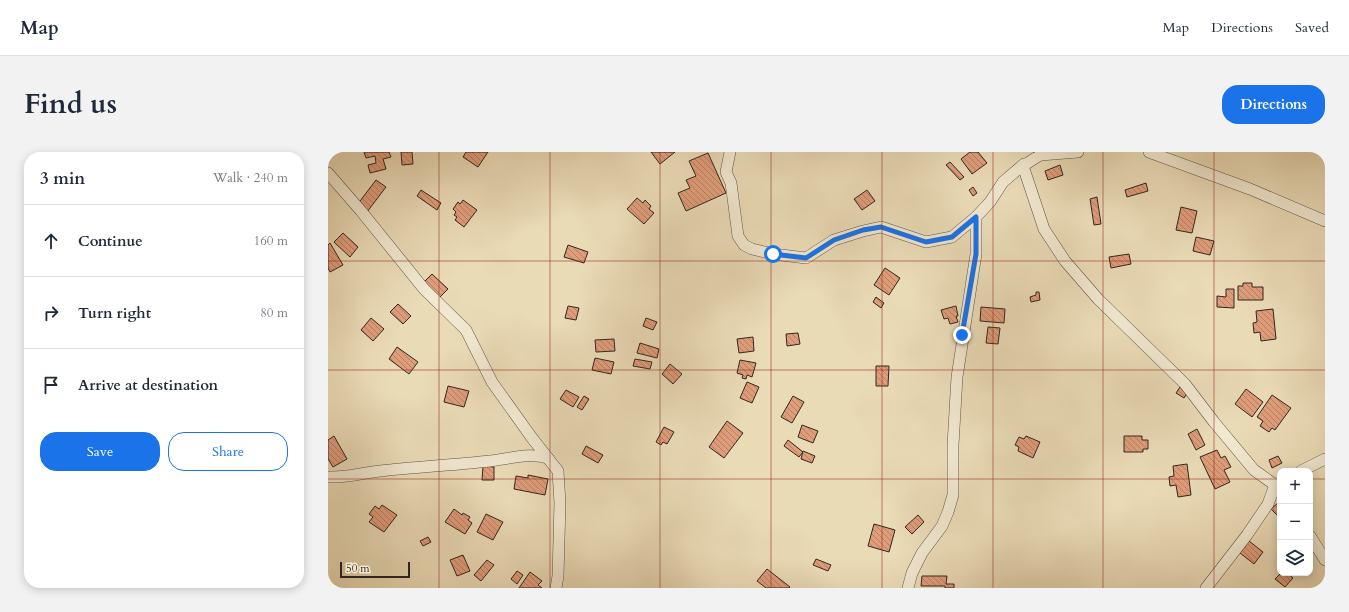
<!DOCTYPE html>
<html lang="en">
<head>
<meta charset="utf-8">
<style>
  :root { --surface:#fff; --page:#f2f2f3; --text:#1f2937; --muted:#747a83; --line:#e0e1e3; --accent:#1a73e8 }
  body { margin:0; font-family:Cardo,serif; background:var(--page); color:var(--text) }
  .controls { position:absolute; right:12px; bottom:12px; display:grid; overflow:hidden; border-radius:8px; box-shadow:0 2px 10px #0003 }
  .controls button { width:36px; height:36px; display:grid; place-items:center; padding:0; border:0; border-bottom:1px solid var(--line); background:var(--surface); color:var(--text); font:20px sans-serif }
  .scale { position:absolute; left:12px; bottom:10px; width:70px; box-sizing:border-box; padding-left:4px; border:2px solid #322620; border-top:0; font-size:11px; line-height:14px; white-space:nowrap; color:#322620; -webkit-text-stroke:3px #f1e8d0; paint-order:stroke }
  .stop { position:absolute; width:12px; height:12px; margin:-9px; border:3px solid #1a73e8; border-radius:50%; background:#fff }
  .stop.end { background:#1a73e8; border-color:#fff; box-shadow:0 1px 4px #0008 }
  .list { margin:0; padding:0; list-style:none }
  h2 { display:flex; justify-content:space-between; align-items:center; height:52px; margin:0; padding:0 16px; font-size:17px }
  h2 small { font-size:13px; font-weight:400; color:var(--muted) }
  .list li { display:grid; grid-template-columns:26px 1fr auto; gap:12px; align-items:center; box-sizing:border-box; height:72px; padding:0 16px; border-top:1px solid var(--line) }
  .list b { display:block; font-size:15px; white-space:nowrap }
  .list em { font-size:13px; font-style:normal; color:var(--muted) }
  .actions { display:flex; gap:8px; padding:12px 16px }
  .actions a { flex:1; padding:9px 0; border:1px solid var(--accent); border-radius:16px; text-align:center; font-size:14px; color:var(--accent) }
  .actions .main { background:var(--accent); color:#fff }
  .icon { flex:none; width:22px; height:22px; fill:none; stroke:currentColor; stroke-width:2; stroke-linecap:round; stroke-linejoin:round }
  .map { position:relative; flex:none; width:997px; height:436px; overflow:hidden; border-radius:16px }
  header { display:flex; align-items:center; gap:24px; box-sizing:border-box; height:56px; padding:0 20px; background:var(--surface); border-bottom:1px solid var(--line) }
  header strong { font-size:19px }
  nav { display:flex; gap:22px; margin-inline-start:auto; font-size:14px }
  .intro { display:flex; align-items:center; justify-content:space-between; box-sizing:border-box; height:96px; padding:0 24px }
  h1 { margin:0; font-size:28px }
  .button { padding:10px 18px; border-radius:16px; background:var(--accent); color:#fff; font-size:14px; font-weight:700 }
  main { display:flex; gap:24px; padding:0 24px }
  aside { flex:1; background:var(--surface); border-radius:16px; box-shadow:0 2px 10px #0003 }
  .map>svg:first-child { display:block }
  .building { fill:url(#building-back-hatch); stroke:#322620 }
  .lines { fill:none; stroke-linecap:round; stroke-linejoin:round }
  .minor-casing { stroke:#605346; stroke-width:12 }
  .minor { stroke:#f1e8d0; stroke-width:11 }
  .route { stroke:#1a73e8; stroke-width:5 }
  .grid { fill:none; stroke:#8f2418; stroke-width:1; stroke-opacity:0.55 }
</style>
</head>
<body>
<header>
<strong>Map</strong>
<nav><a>Map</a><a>Directions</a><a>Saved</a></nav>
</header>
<div class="intro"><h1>Find us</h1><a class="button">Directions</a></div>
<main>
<aside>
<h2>3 min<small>Walk · 240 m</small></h2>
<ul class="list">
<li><svg class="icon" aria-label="ahead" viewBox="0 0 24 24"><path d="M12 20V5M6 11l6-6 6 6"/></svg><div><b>Continue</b></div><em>160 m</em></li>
<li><svg class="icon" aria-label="right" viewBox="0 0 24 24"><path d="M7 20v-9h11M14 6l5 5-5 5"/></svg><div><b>Turn right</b></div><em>80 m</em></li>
<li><svg class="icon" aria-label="arrive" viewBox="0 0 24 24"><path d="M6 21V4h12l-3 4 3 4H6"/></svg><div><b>Arrive at destination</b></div></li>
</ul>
<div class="actions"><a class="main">Save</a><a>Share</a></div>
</aside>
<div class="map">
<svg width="997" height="436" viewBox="0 0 997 436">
  <defs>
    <pattern id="building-back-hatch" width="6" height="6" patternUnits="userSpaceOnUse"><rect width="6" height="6" fill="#e09d7a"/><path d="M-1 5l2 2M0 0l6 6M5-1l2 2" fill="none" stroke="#b68064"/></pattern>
  </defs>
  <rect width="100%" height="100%" fill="#eadbb7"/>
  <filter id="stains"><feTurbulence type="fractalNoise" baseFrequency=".005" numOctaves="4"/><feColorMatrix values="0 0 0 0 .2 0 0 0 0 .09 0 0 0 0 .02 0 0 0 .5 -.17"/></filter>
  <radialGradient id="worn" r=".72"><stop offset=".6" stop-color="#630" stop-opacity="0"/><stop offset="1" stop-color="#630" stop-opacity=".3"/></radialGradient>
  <g class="building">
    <polygon points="36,0 61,0 63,5 55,7 58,17 42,21 40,13 48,11 47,4 38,6"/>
    <polygon points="73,0 84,0 85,12 74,13"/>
    <polygon points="138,0 160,0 150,15 135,5"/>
    <polygon points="323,0 347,0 332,12"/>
    <polygon points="642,0 650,0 659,11 644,22 633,7"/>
    <polygon points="380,1 398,41 358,59 350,41 362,36 358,28 368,24 361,9"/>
    <polygon points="622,10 636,25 632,28 618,13"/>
    <polygon points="732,13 735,23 720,28 717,19"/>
    <polygon points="48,28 58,35 39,60 29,53"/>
    <polygon points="818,31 820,39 799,45 797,38"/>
    <polygon points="645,35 649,41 645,44 641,38"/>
    <polygon points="93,38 113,51 109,58 89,44"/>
    <polygon points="539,38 547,49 534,58 526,47"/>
    <polygon points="769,45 773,72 766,73 762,47"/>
    <polygon points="309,46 315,51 317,48 323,54 321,57 326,61 316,72 299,57"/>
    <polygon points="135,48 149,58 136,75 127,68 129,65 126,63 128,60 125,57 130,50 132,52"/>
    <polygon points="853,55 869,59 864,81 848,78"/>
    <polygon points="15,81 30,95 22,105 6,90"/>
    <polygon points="868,85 886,89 882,103 865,99"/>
    <polygon points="2,91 15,113 2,120 0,116 0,93"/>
    <polygon points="240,93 260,100 256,111 236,105"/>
    <polygon points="801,102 803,112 783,116 781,105"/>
    <polygon points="557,116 572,126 561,143 546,133"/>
    <polygon points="104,122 120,137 110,147 94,132"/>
    <polygon points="915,131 924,131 924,135 935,135 935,148 910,148 910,134 915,134"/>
    <polygon points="898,137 906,137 906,156 889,155 889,144 898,145"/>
    <polygon points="708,140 711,140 712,148 703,150 702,145 708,143"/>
    <polygon points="548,145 556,151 553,156 545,150"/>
    <polygon points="70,152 83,164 75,172 62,160"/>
    <polygon points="240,154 251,156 248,168 237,166"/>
    <polygon points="628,154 630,164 628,164 630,170 622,172 620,166 616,167 613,158"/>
    <polygon points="653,155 677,157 676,171 652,169"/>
    <polygon points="945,157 948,187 933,189 932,180 926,181 925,171 929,170 928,159"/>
    <polygon points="43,166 56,177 45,189 33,178"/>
    <polygon points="318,166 329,170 325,178 315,174"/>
    <polygon points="660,175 672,176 670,192 658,191"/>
    <polygon points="470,181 472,192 459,194 458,182"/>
    <polygon points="425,185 426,199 411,201 409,187"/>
    <polygon points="286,187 287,199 268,200 267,188"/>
    <polygon points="312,191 331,197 329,206 309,201"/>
    <polygon points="69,195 90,210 81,222 61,207"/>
    <polygon points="267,206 286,210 283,222 264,218"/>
    <polygon points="307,207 324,210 322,217 305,214"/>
    <polygon points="412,208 428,211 424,225 419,223 418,227 414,226 415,223 409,221"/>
    <polygon points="342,212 354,222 345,232 334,222"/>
    <polygon points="548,214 561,214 560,234 548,234"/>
    <polygon points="419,230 431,235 424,251 412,246"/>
    <polygon points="120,234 141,239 136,255 116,250"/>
    <polygon points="852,235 859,241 856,246 848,241"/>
    <polygon points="918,237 935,250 924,265 907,252"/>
    <polygon points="238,238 251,245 245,255 232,247"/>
    <polygon points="944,243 963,256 947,278 944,276 941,280 932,274 935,269 929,265"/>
    <polygon points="256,244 261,247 254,258 249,255"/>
    <polygon points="465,244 476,250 464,271 453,265"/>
    <polygon points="399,269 415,281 396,306 381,295"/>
    <polygon points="474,273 490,279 485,291 470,285"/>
    <polygon points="336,275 346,280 339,292 335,290 333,293 328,290"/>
    <polygon points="869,277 877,293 868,298 860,282"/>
    <polygon points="6,284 19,307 5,315 0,307 0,288"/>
    <polygon points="698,284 712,290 705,306 690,299 691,295 687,293 691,285 696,287"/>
    <polygon points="796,284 814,284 814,288 820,288 820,297 815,297 815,300 796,300"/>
    <polygon points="460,288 475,300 471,305 456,294"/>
    <polygon points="258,294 275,303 270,311 254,302"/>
    <polygon points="889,298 893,306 897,304 903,315 896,318 902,330 887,337 872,305"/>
    <polygon points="475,299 487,304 484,311 473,307"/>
    <polygon points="950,304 954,311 944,316 941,308"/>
    <polygon points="859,312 863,343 850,345 848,333 842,334 841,325 846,324 845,314"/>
    <polygon points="155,314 166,315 166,328 154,328"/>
    <polygon points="200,323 220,327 217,343 186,337 188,324 200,326"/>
    <polygon points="951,350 952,360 949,363 943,357"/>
    <polygon points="54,353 69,363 56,380 41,370 45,365 41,362 47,354 51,357"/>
    <polygon points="126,357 134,363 135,361 142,365 140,368 144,371 137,382 117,370"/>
    <polygon points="158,362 175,370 165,388 149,380"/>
    <polygon points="590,363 596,370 584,382 577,375"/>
    <polygon points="546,372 567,378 561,400 540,394"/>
    <polygon points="100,385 103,390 95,394 92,389"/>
    <polygon points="921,389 935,400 926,412 912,401"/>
    <polygon points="135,403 142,419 129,424 122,408"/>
    <polygon points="488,407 503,413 500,419 485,413"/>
    <polygon points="159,408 166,413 153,429 146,423"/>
    <polygon points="439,417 462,435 461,436 438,436 429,429"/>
    <polygon points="189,419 195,423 189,432 183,427"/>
    <polygon points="202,420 214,429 210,433 214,436 191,436"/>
    <polygon points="953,421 959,421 965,426 957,435 947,427"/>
    <polygon points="594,424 619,424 618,432 626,432 626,436 617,436 617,434 593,434"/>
  </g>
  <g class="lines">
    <defs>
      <g id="minor">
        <polyline points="402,0 398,20 403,31 410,84 416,93 424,97 445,102 478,106 506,88 535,79 553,75 598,90 624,85 648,65"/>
        <polyline points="712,0 712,3 695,14 716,77 737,109 770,147 857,232 886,270 926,318 947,333 952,341"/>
        <polyline points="821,0 922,37 997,69"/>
        <polyline points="712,3 750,0"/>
        <polyline points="0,21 33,59 96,137 138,178 164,230 204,286 230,319 232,351 230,424 228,436"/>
        <polyline points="973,319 997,307"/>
        <path d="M0,325C18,326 34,321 52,319C89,315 126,313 162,309C181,307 202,300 220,306"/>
        <polyline points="982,384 997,408"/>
        <polyline points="580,436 584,421 594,401 614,374 620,360 625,343 625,293 629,225 648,102 648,65 662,50 675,30 696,12 695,14"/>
        <polyline points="878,436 919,383 940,352 947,333 951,331"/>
      </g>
    </defs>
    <use href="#minor" class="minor-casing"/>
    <use href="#minor" class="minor"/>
  </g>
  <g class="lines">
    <polyline class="route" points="445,102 478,106 506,88 535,78 553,75 598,90 624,85 648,65 648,102 634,183"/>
  </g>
  <path class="grid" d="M111,0V436M222,0V436M332,0V436M443,0V436M554,0V436M665,0V436M775,0V436M886,0V436M0,109H997M0,218H997M0,327H952M982,327H997"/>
  <rect width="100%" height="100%" filter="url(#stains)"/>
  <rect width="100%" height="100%" fill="url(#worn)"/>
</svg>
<div class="controls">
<button>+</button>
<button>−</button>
<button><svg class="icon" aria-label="layers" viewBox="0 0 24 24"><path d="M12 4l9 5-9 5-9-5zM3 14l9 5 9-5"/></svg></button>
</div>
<div class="scale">50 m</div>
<div class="stop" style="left:445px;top:102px"></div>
<div class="stop end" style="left:634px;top:183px"></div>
</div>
</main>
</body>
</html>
